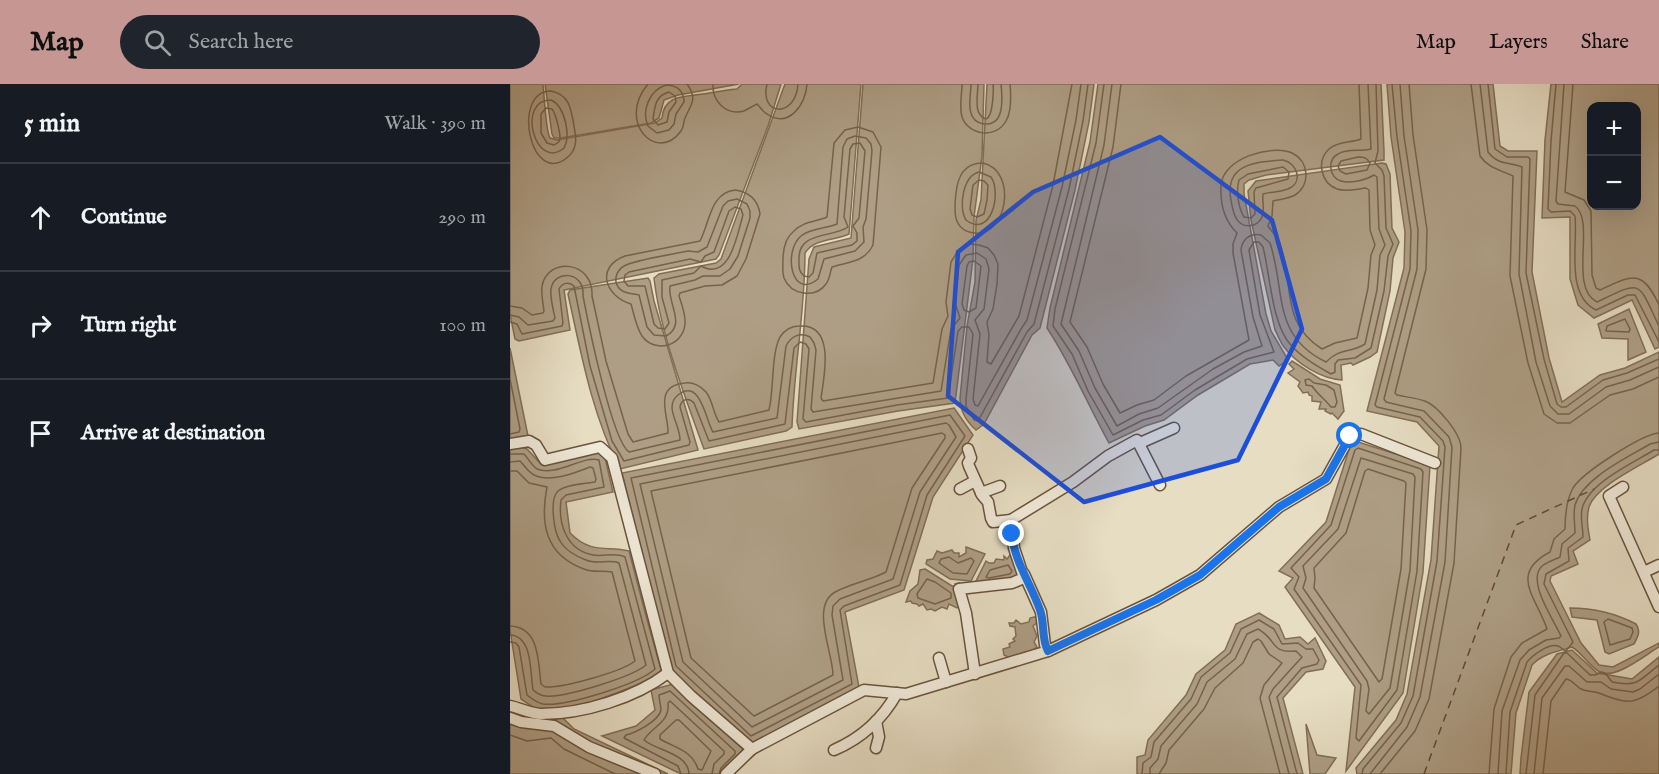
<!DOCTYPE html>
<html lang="en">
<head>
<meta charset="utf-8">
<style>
  :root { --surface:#171b24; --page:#20242c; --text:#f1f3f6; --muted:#9ea1a6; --line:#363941; --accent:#c59692 }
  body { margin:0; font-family:"IM FELL English",serif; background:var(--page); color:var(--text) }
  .controls { position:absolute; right:18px; top:18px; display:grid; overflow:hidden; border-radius:12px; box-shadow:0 6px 24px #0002 }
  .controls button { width:54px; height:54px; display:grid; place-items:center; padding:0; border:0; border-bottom:2px solid var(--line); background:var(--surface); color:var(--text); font:30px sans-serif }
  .stop { position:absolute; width:18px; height:18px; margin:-14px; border:4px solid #1a73e8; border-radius:50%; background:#fff }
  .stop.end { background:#1a73e8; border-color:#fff; box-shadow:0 2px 6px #0008 }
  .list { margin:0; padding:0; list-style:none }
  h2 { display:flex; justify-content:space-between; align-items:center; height:78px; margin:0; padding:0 24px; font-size:26px }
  h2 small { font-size:20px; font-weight:400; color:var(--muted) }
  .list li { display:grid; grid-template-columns:39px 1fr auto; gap:18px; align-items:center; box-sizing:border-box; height:108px; padding:0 24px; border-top:2px solid var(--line) }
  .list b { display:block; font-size:22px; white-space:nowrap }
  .list em { font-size:20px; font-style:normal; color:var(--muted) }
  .icon { flex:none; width:33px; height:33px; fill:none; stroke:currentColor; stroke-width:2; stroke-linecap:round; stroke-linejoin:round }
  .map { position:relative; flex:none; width:1149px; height:690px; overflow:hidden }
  header { display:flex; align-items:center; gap:36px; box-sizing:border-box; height:84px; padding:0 30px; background:var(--accent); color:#111 }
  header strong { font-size:28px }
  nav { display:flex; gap:33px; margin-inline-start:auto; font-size:21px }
  .search { width:420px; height:54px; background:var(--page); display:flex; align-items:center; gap:15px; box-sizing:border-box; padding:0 21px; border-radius:33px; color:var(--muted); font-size:22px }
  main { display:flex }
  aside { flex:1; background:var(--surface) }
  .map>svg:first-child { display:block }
  .water { fill:#ae9e85; stroke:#826e55; stroke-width:1.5; fill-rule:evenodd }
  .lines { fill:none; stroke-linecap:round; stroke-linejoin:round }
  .shore { stroke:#77624a; stroke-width:1.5 }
  .ferry { stroke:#614932; stroke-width:1.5; stroke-dasharray:8 6; stroke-linecap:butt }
  .minor-casing { stroke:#6a533b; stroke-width:13 }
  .minor { stroke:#efe9d8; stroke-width:10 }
  .route { stroke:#1a73e8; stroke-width:8 }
  .marked { fill:#1d4ed8; fill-opacity:0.2; stroke:#1d4ed8; stroke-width:4.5; stroke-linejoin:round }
</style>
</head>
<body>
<header>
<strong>Map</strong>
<div class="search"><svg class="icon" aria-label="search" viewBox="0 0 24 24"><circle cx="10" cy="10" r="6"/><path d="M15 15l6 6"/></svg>Search here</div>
<nav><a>Map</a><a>Layers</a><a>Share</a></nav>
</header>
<main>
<aside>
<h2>5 min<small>Walk · 390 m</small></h2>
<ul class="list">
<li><svg class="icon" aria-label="ahead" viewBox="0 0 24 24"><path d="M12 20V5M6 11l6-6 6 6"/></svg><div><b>Continue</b></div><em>290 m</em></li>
<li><svg class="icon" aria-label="right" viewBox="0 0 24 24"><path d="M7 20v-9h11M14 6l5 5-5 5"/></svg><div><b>Turn right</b></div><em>100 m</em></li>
<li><svg class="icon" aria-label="arrive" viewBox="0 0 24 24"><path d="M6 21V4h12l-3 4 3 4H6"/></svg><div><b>Arrive at destination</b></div></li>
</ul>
</aside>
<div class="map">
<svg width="1149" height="690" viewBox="0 0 1149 690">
  <rect width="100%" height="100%" fill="#e6ddc3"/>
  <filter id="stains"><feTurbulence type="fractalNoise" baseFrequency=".00333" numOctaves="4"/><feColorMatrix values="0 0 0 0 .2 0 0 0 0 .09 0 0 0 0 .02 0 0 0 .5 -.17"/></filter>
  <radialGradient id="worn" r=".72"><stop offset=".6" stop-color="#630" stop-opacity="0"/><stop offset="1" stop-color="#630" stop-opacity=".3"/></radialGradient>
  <g class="water">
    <path d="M0,0H33C34,11 36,48 40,54L47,56L145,39L152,34C154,10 175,13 193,10C205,8 216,6 227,5L232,0H271L258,42L209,171L206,175L54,206L60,246L9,257L5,255L0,230Z"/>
    <polygon points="35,0 229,0 168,11 154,16 149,34 141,39 51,54 44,54 42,50"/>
    <path d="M275,0H351L339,150C325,157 304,154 295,169C295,227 284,284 282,343L276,347L194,365C175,313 150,248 144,194L149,190L206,179L211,175Z"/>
    <polygon points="353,0 474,0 472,72 464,133 463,175 445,319 388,327 289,345 287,338 299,175 304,163 341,154"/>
    <path d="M477,0H584L579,38L565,106L530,244L522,251L474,340L466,346C457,338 450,327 450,314L457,242L465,198L466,136L471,116Z"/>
    <path d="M588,0H871L874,67V76L756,91L739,96L734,100V110L756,230L761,247L777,274L774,279L769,282L763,276L740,280L688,311L654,336L635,342L599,359C578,321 561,280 537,244L540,224L580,58Z"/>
    <path d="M877,0H983L990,62L998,67H1027L1022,188L1039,274L1052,318L1090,291L1115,284L1149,268V370C1130,382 1086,402 1079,423C1076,434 1078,445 1080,456L1063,467L1068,480L1041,492L1040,497L1071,559L1089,581L1103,583L1149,559V563C1135,571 1105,596 1090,588C1080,583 1072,569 1062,563C1048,567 1032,570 1022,581L1006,629L1001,690H847L846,684L886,636L897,610L921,476L929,362L907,338L857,327L894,184L895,148L881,53Z"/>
    <path d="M1041,0H1149V263L1145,265L1122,216L1084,234L1068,221L1060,195V133L1032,134L1035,56ZM1082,22H1126V122H1082Z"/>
    <path d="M872,79L876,80L880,90L882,144L889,158L883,174L880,207L867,268L860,273L843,281L841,279L831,281L832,296C811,295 786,279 774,263C770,258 768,251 765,246L741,136L738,107L746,97Z"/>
    <path d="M138,194L140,197L144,217L188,366L110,385C82,331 71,269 58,210L60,206Z"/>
    <polygon points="1119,225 1136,268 1118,276 1118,255 1092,254 1088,240"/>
    <polygon points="0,264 18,352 0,356"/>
    <polygon points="782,277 810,295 830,301 834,327 828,335 822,329 821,330 815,327 816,325 809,325 811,318 802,317 802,312 799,311 798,308 793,309 788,302 790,298 778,289 784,285 779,280"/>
    <polygon points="444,324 463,351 423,413 394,506 335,528 349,603 241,661 161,586 112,389"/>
    <polygon points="842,356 920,381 913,488 893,609 836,687 845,603 775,503 783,494 769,487 816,438"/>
    <path d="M10,363L17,365L30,379C51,380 69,371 90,368L95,374L103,408L56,418L60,449C81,470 95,462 119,467L136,532L152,589C129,601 51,634 27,625C22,623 16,618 11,615L0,546V365Z"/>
    <polygon points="456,463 475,470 461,497 440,495 416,480 417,476 423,475 427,467 432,469 442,466 444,469 449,469 449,473 456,469"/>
    <polygon points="500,471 511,492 469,503 466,497 476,477 479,479 484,479 486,475 494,476 494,472 497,475"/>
    <polygon points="415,485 442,502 446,502 445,500 449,499 450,522 447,524 439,520 437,525 432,523 425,527 421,525 417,526 413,520 409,522 407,520 402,519 401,517 396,518 400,507 408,500 410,486"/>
    <path d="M1060,524C1084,524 1105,529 1126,540C1131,548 1128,552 1124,560L1099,570L1095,568L1087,536L1062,533Z"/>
    <polygon points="749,529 769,541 775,555 790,553 798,560 805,554 816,577 813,585 796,588 773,614 793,690 627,690 627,673 635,671 638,656 676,611 686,590 715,566 726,540"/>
    <polygon points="528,532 528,538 523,542 527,552 524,558 527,563 520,568 515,568 500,574 494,571 493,565 500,563 499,560 505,557 503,555 506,552 505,543 500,542 499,539 504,539 506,536 511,540 519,538 520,534"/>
    <polygon points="1062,566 1087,589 1122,595 1149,573 1149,690 1010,690 1011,674 1019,608 1047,570"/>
    <polygon points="163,600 236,668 213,690 171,690 92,652 126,642 145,626 141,606"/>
    <polygon points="0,627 19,634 49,630 64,645 158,690 0,690"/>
    <polygon points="796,640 807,671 826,674 815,690 800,690"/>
  </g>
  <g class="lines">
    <g class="shore">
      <path d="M138,0C106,38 147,80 171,47C174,43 173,39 175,34C181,20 188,15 177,0"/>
      <path d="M203,0C202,17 216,32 234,27C238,25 243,22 247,20C250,23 253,28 257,30C279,45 296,20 297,0"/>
      <path d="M257,0C249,33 286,34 288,0"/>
      <path d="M452,0C452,10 449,23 452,33C459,52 486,55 496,37C502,27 501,11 500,0"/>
      <path d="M461,0C461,9 458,21 461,29C464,41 481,44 488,34C493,26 492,9 491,0"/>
      <path d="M468,0C468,7 465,23 469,29C483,51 484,4 483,0"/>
      <path d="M594,0L586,59L545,225L543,242L562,270L578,307L603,351L633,336L651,331L685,306L737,275L764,268L750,231L739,166L744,158H749L753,163C760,190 762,240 780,260C791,273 807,282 821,290L825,288V280L828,276L845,274L861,264L874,207L878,172L883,160L876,144L874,92L872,86L865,79L868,67L866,0"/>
      <path d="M602,0L594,61L551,240L569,267L585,304L607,342L629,330L648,324L703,285L734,268L752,262L743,233L731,166C732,155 740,149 751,151L760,159C776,207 761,251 816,278C831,263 839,270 855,260L867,206L870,171L875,161L869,145L867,93L864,91C856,96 840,100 831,97C819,93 817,76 828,70C837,64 851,68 861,65L858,0"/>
      <path d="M611,0L603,63L560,238L577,263L593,300L610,329L627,321L644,316L676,292L739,256L723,169V160L727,149C715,137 710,120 711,102C712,74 762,60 782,69C799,77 801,101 785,111C778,115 770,115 763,117L762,132L758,142C761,147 766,151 769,157C785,198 769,238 812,265L825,259L847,254L858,204L861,171L865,161L860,146L859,106L856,104C847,105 836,108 827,105C811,99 806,77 819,65C828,57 841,59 851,55L849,0"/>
      <path d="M961,0L970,72C979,85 991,86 1003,92L1000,192L1018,279L1034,330L1047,339H1060L1100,311L1123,305L1149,293"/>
      <path d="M970,0L978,68C990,83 1000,77 1012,83L1009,190L1026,278L1040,322L1048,330H1059L1096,303L1120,296L1149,283"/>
      <polyline points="978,0 985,65 997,73 1018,73 1020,75 1016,189 1034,275 1047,320 1051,323 1056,323 1093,296 1117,289 1149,275"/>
      <path d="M1046,0L1041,57L1038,125L1041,128L1060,127L1065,132C1068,160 1055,211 1086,226L1118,211H1125L1149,258"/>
      <path d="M1054,0L1046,117L1048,120L1065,122C1086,137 1058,204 1087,218C1133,196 1127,196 1149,242"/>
      <path d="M1063,0L1055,108L1074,116L1081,127L1082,191L1086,204L1090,206C1122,191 1132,184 1149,221"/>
      <path d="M156,1C167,1 174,7 174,18L166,30L164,40L159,46L147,49L138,42C131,26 140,6 156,1Z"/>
      <path d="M41,7C60,11 61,25 64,42C66,53 68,63 59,72C21,107 0,7 41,7Z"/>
      <path d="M159,8L165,12L166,18L159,28L157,38L148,41L143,35C145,22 145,12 159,8Z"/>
      <path d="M41,16C55,22 61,52 54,64C25,88 6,15 41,16Z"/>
      <path d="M36,24L42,25C46,30 50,48 50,54C50,59 47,59 44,61L37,59L31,49V30Z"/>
      <path d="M348,43L363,48L371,63L363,161C355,178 338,178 322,183C320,188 320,195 316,200C305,215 281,211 274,194C272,188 273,182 273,176C273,165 275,154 284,147C294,137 306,138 317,133L324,59L335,46Z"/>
      <path d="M345,52L356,54L361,60L362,67L356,135L353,143L354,158L345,167L314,175L308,195C281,217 273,167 291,152C301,144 315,145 327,140L333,63L337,55Z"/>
      <path d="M350,59L355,67L349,134L343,142L347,149V157L342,161L307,169L303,189L299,193L294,192C288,187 289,182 289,174C289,147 323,154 338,143L334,133L340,65L343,60Z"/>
      <path d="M848,73C855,73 857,74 860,79L857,86L836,90L830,87L828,82L831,77Z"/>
      <path d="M773,76C787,79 794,98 778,105C770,108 760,108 753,110C752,117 755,126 752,133C747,144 732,145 726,134C723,129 722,122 721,116C714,80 745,78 773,76Z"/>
      <path d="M473,79C508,87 497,153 465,149C442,147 444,126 446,109C448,92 454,79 473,79Z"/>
      <path d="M773,83L779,88L778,95L746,104L744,108L745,130L741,134L734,133C728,123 726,107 729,96L738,90Z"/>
      <path d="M469,88L481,93C492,109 481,155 456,136C448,123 453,92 469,88Z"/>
      <polygon points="469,96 474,97 478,101 477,116 474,130 467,133 462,131 460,125 463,101"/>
      <path d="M225,106C239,108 248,116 250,130L236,175L227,192L212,201L195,202L170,209L169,212C172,221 176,231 175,240C173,262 145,270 132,252C126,243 124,230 121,220C95,212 85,183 115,172L190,157C200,138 200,109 225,106Z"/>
      <path d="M227,115L237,120L240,127V134L228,172L220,185L210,192H193L185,196L160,202C157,219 177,241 156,252L144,251L137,243L129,211C120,209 109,210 106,198C105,192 108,185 114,182C124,176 164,170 178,167L188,168L197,163L213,122L218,117Z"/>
      <path d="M225,123L231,125L233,131C227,151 220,198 191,182L184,189L152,196V213L159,239L155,245L148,244L144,240L135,202H118L114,197L115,191L119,188L180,175L191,178L195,172L204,168L219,127Z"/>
      <polygon points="464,177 471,182 466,224 459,228 454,226 452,220 457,182 459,178"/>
      <path d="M0,222L12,224L22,231L33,229L34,227C33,219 31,210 32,202C38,172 84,177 82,212L96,277L118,350L123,358L158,349C159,332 142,302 175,299C183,298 191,302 196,308C203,317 203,329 209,338L259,326C264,307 261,270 270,253C274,247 281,242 289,242C326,239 314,293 311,314L313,317L423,299L432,245L438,232L436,218L441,178L448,167L460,160L469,161L478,164L484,171L488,180L487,200L483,225L477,238L479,251L477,278L481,280L509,232L543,101L562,0"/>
      <path d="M0,231L9,233L18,241L43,237L45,234C43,225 40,214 41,205C44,185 75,187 73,212C78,238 102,357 119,368L170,356C170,345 163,335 162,324C162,319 164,314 168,311C191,293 196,338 203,348L267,334L276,262C281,252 290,248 300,253L304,259L306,266L301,325L303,328L431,307L441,245L450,234L445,219L449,181L456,171L467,169L476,175L479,185L474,225L465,236L470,250L463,315L465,321L468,322L511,245L517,236L552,103L566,36L571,0"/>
      <polygon points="1115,235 1120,245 1119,248 1096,247 1097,242"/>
      <path d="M0,238L7,240L12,250L52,242L53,239L49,205C52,199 59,197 64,202L80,282L102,357L114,377L179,361L180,358L170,323C171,315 179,313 184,319L199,357L275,340L284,264L290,258L296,260L299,265L293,335L296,338L387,321L438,314L448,247L452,243H459L463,250L456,315V322L464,336L468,337L517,248L524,240L559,105L573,37L578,0"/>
      <polyline points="0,295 10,345 9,348 0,350"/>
      <path d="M799,295L804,299L816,301L824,306L827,318L825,323H821C815,315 808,311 802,302L796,301L795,296Z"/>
      <polygon points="440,331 455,352 417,411 390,501 334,522 330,526 342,600 241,652 166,582 121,394"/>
      <polygon points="436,339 439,341 446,353 410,408 383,495 330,515 323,522 322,531 333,596 242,643 173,578 130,400"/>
      <path d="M432,349L435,351V354L402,404L376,488C361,496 343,499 327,507C299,520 323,568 323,591L244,632L181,574L141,407Z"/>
      <polygon points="848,364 911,385 913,388 907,487 887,606 849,657 846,654 851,601 784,505 789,493 781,484 821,441 845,366"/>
      <path d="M0,370H14C18,374 22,382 27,385C46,393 73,371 89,376L94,403L56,411L51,416C48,439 56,466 83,471C94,473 104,468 115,473L145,585C129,600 55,623 33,620C27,619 21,614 17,611L9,563L6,559L0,558"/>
      <polygon points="851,374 903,390 905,393 900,486 880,604 859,630 856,627 859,605 857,597 793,504 796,494 793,482 828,445"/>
      <path d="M0,378L10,377C15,382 18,388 24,391C40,399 65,389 80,383L83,384L86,395L85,398C74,400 57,400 48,407C39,415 44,448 50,457C55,466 67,473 76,476C87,481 99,475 109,479L136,581C122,593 54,614 36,612C30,612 27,609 23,606C20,589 23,552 0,551"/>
      <polygon points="858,385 894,397 896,399 891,485 872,595 869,598 804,504 805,494 804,484 836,449 855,387"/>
      <path d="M0,387H7L19,399L37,403C30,439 35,471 74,485C83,489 93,486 102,488L125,577C111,588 53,604 35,603L31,600C28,578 30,543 0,542"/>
      <polygon points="439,473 448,479 461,474 464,477 457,490 443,489 429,479 431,475"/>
      <polygon points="498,481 502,487 500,490 479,494 476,493 480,486"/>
      <polygon points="417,495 425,498 441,509 441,514 425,520 408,514 407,510"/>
      <polygon points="1098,535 1122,544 1123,548 1120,555 1100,561 1094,538"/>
      <path d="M166,636H169L201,667L192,686L188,685C182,666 165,664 150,655V651Z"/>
      <polyline points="0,651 17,657 41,654 54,665 105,690"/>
      <path d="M171,690L168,682L114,654L116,651C125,649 149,637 151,626C151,622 149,616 149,611L160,607L225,667V670L211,684L209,690"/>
      <path d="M179,690C178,669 147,667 134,656C142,642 160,639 158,619L160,617L214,667V670L204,680L202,690"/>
      <polyline points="632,690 633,679 641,673 644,658 681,615 691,593 720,569 731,545 749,536 764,545 772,560 788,559 796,565 803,565 809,576 807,580 792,584 767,613 787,690"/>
      <path d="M640,690V684L648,675L651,662L687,620L697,598L725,575L737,550L748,545C767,555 760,570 786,567L792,573L763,605L759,613L779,690"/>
      <polyline points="649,690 656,679 659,666 694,625 705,604 733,579 743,558 748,555 751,557 759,570 772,579 754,601 750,614 770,690"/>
      <polyline points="852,690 853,685 891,639 903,612 927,477 935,363 933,357 910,333 867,323 865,321 900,185 901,147 887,53 882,0"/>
      <polyline points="860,690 897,643 910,613 935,478 942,363 939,353 914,327 876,318 874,315 907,185 908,146 894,52 890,0"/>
      <path d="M870,690L905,647L919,615L944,479L951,364C951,350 928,322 915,317C906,314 896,313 887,311L885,309L916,185L917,146L903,51L899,0"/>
      <path d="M979,690L984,625L1001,573L1012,559L1037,545C1027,514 998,490 1040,468L1044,455L1055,445C1055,431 1056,417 1063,404C1072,389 1132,350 1149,349"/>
      <path d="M988,690L992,627L1010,576L1019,566L1036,556L1049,554L1051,552C1044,536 1016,497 1032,482C1037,478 1044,476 1050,473L1052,460L1065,449C1065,440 1063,431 1065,421C1073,394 1117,374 1140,360L1149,358"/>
      <path d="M996,690L1000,628L1017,578C1022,572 1038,559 1048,562C1051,563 1053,566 1056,567L1063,558L1034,500L1036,490L1059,477L1058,464L1073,453C1073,443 1070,435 1072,425C1078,399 1123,379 1144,366H1149"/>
      <path d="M1016,690L1025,611L1054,569H1057L1080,591H1085L1092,588L1096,590L1102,598C1129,603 1128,597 1149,581"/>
      <polyline points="1024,690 1032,614 1055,582 1059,582 1077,598 1091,598 1101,605 1123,608 1130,605 1149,590"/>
      <path d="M1033,690L1041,617L1056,595C1063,596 1065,602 1071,605C1077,608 1084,607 1089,609C1117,621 1125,621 1149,602"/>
    </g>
    <polyline class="ferry" points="914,690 1006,441 1084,405"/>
    <defs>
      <g id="minor">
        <polyline points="630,359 664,344"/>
        <polyline points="0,360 19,357 26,361 35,376 90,363 102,374 158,589 181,612 242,665 354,606 396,610 538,567 646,516 690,491 769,423 816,395 840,352 851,350 925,379"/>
        <polyline points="458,365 461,374 458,379 459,382 472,411 478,418 481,434 483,438 501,436"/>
        <polyline points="1113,403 1099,412 1149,523"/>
        <polyline points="450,405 465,397"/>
        <polyline points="471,409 490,402"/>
        <polyline points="1134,488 1149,481"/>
        <polyline points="514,490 531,528 535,561 538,567"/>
        <polyline points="429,574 436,598"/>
        <polyline points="465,590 456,529 449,505 502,499 514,494 504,464 501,436 563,398 598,372 627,356 650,401"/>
        <path d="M0,622C10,624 21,630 31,630C73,630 125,614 158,589"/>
        <polyline points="0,634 11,638 44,642 79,663 145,690"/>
        <polyline points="366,664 369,653 366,637"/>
        <path d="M324,666C352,654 372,636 387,609"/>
        <polyline points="216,690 242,665"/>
      </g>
    </defs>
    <use href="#minor" class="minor-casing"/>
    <use href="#minor" class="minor"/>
  </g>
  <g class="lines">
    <path class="route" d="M502,450C504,477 521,500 530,526C535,539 531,554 538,567L646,516L690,491L769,423L816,395L840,352"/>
  </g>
  <path class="marked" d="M650,53L762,136L792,245L728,376L574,418L438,312L448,168L523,108Z"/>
  <rect width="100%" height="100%" filter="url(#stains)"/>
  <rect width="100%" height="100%" fill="url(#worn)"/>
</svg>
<div class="controls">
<button>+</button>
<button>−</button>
</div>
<div class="stop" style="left:840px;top:352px"></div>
<div class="stop end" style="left:502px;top:450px"></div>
</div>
</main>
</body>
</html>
